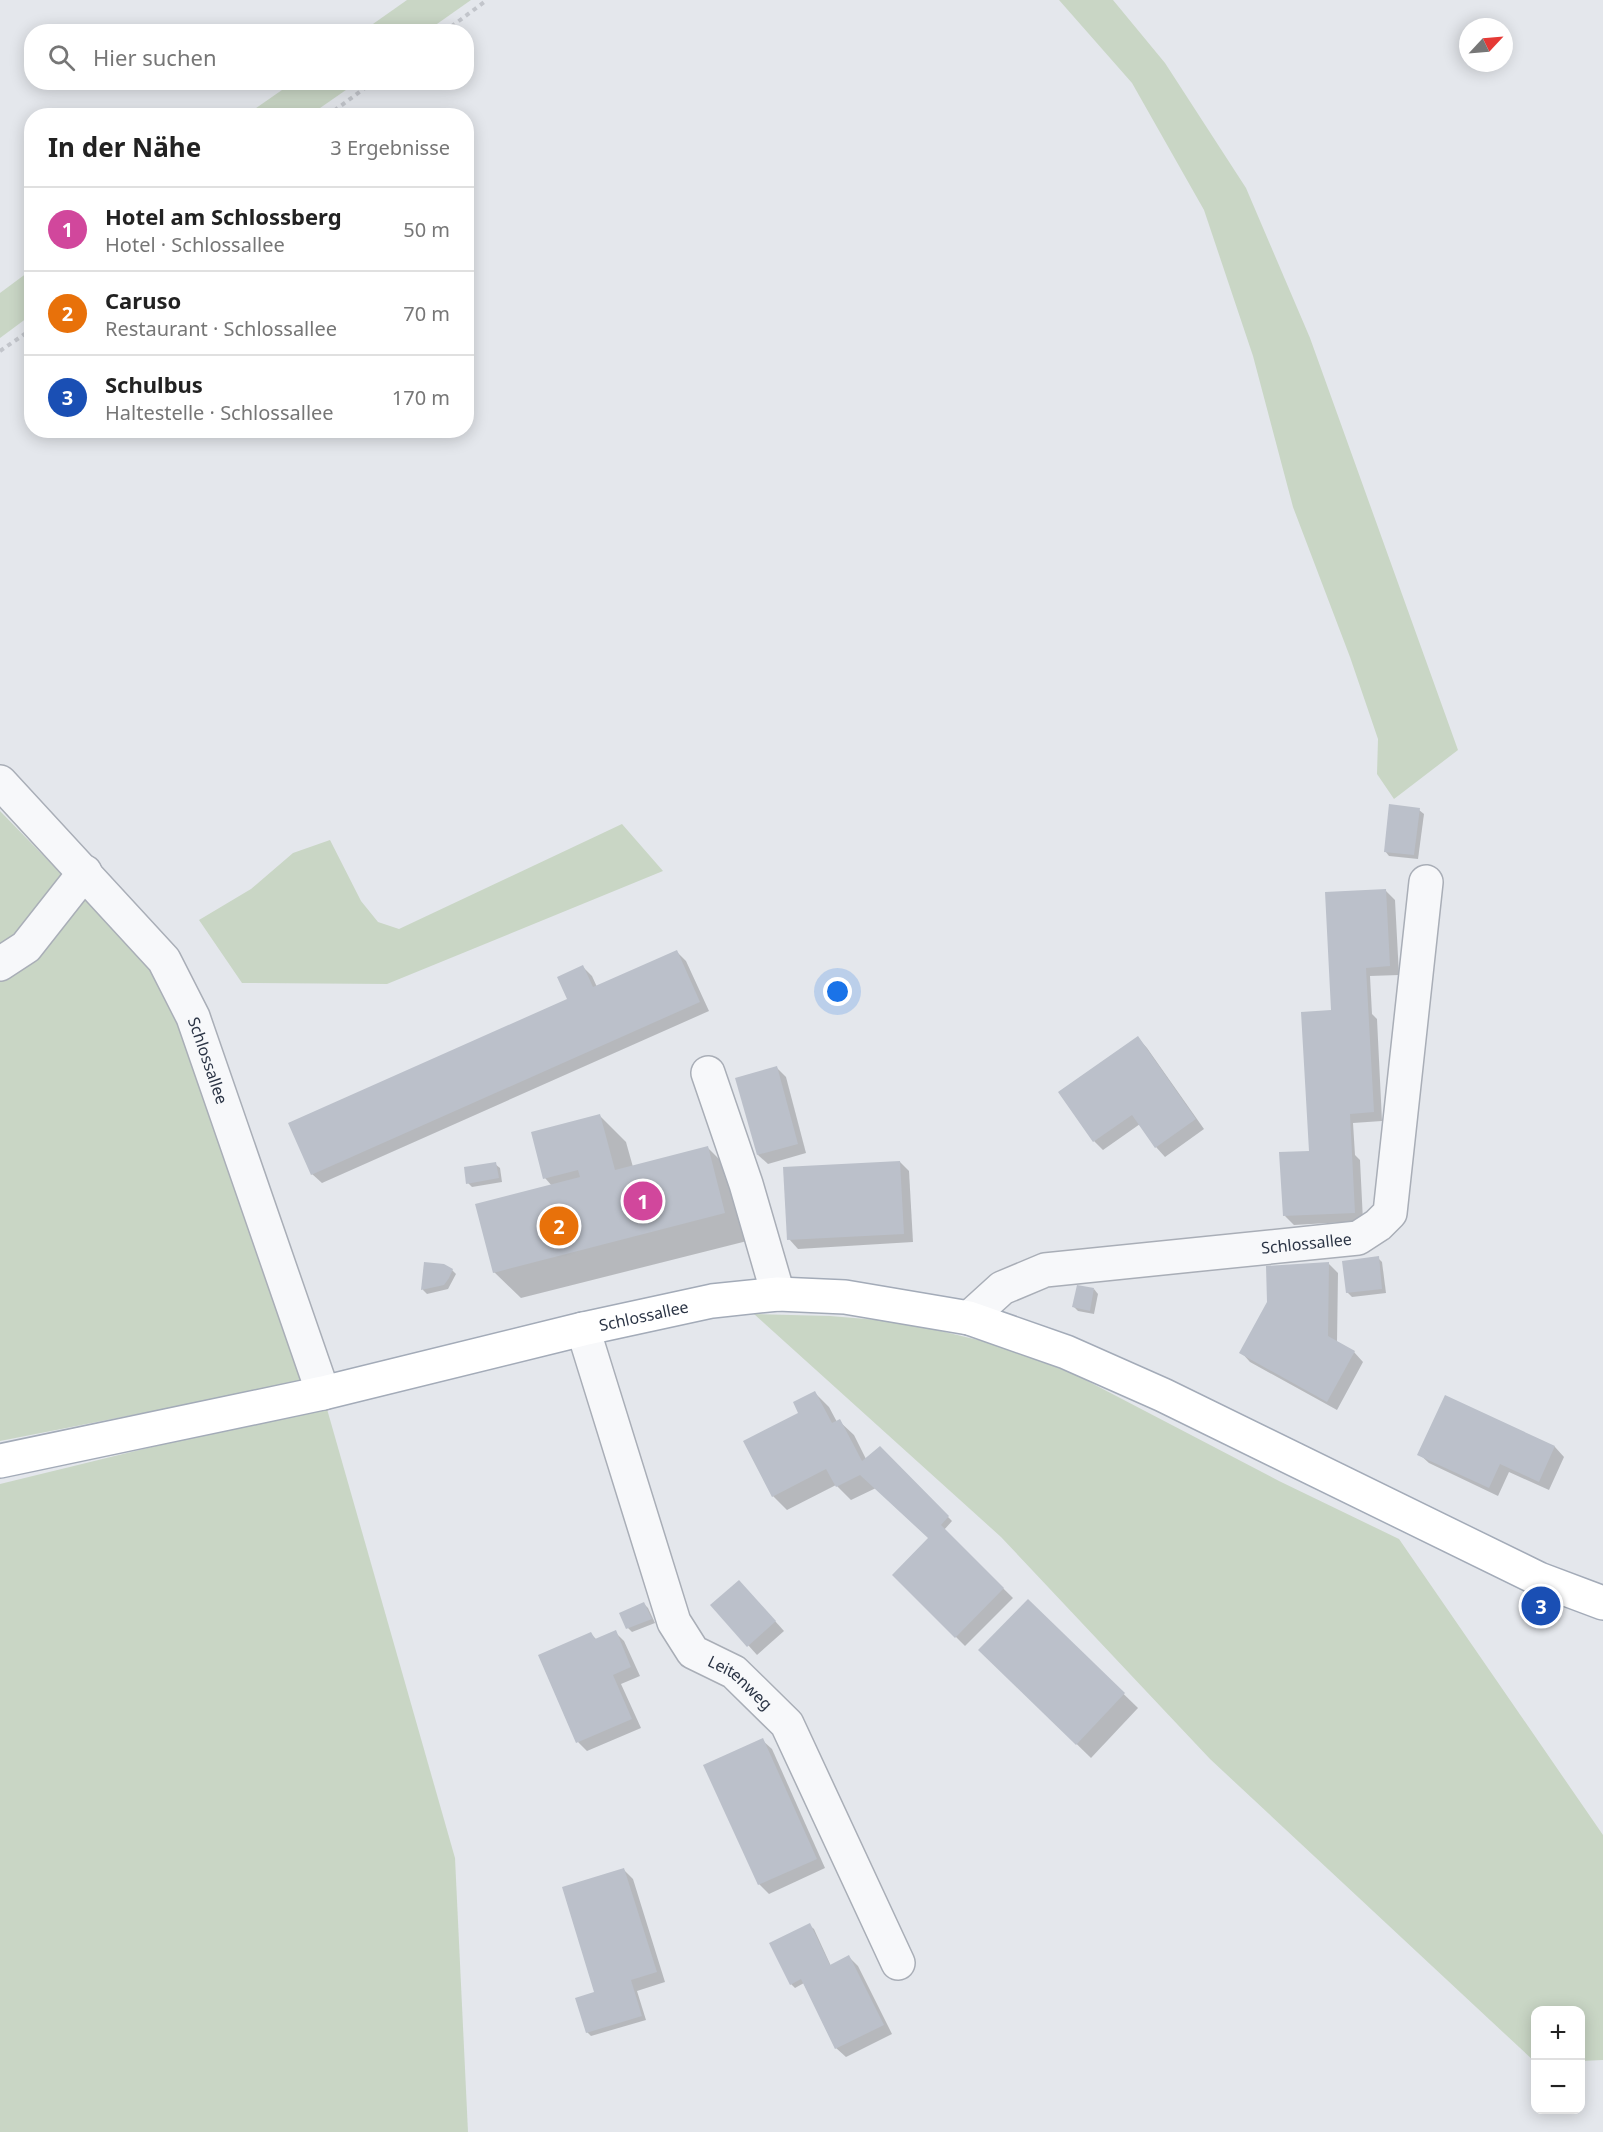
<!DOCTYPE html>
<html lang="de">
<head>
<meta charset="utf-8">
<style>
  :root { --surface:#fff; --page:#f2f2f2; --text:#222; --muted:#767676; --line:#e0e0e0; --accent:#0b8043 }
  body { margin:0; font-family:"Noto Sans",sans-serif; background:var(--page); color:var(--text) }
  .controls { position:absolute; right:18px; bottom:18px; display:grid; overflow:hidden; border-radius:12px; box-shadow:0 3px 15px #0003 }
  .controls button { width:54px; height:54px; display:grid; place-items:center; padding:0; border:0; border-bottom:2px solid var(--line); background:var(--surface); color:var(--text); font:30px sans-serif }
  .compass { position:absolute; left:1459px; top:18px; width:54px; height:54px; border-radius:50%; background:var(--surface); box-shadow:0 3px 15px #0003; rotate:64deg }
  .you { position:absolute; left:838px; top:992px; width:21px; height:21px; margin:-15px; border:4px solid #fff; border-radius:50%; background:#1a73e8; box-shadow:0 0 0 9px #1a73e833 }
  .badge { display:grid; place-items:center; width:39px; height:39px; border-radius:50%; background:var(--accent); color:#fff; font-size:20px; font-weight:700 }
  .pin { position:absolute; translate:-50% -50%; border:3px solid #fff; box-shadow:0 2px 6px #0006 }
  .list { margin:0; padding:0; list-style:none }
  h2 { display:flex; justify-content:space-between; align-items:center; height:78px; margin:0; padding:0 24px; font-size:26px }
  h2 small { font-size:20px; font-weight:400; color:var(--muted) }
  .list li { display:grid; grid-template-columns:39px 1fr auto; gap:18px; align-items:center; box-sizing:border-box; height:84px; padding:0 24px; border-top:2px solid var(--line) }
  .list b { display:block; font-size:22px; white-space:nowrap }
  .list p { margin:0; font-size:20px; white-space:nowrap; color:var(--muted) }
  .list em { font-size:20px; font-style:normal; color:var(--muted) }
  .icon { flex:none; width:33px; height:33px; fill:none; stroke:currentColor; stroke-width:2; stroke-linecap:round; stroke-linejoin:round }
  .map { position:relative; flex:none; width:1603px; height:2132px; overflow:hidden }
  .search { position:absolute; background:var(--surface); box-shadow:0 3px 15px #0003; left:24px; top:24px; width:450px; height:66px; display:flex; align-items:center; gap:15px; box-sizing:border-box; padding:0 21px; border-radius:24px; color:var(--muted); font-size:22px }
  .panel { position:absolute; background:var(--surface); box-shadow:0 3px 15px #0003; left:24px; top:108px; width:450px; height:330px; border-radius:24px }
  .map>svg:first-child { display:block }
  .green { fill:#c9d6c5 }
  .shadow { fill:#0003 }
  .building { fill:#bbc0ca }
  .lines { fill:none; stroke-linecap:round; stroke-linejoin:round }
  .minor-casing { stroke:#a9aeb7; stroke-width:36 }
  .major-casing { stroke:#a3abb8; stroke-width:36 }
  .path { stroke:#c2c5cb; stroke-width:4; stroke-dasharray:4.5 4.5; stroke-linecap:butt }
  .minor { stroke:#f7f8fa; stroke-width:33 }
  .major { stroke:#fff; stroke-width:33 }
  .labels { text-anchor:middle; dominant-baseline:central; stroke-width:6; stroke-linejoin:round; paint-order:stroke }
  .street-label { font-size:16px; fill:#2b3445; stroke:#f4f6f9 }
</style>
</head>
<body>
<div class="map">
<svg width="1603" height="2132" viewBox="0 0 1603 2132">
  <rect width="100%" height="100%" fill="#e4e7ec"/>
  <g class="green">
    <polygon points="407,0 471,0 427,31 363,31"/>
    <polygon points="1059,0 1113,0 1165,63 1246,188 1310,338 1458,750 1394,799 1377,774 1378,739 1350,657 1293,507 1253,356 1204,210 1132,83"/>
    <polygon points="292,83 292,82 356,83 310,115 246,115"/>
    <polygon points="31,270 31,315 0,338 0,293"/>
    <polygon points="0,811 152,967 184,1027 305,1381 0,1441"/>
    <polygon points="622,824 663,871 387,984 242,983 199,920 251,889 293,853 330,840 361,901 378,922 399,929"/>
    <polygon points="754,1314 830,1316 878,1320 920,1326 1003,1346 1076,1375 1279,1481 1399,1539 1603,1835 1603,2060 1581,2061 1580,2010 1536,2010 1535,2062 1210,1759 1001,1537"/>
    <polygon points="327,1409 455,1858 468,2132 0,2132 0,1484 168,1443"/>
  </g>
  <g class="shadow">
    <polygon points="1419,810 1424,814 1418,859 1389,856 1385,851"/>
    <polygon points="1386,891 1395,900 1399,975 1370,976 1372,1014 1377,1019 1382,1121 1353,1123 1355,1155 1360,1160 1363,1221 1294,1225 1285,1216 1311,1152 1333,1011"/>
    <polygon points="677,952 686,961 709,1011 322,1183 312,1174 569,999 583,967 592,976 597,987"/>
    <polygon points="1138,1038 1147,1048 1204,1129 1165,1157 1156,1147 1140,1124 1103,1150 1094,1141"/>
    <polygon points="777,1068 786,1077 806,1153 768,1164 758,1155"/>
    <polygon points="600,1116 626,1142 633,1167 708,1148 734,1174 751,1240 521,1298 494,1272 552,1186 545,1178"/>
    <polygon points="900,1162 909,1171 913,1242 798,1249 789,1239"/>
    <polygon points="495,1164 500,1168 502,1182 472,1187 468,1183"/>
    <polygon points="1378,1258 1382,1262 1386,1293 1352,1297 1347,1292"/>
    <polygon points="426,1263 452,1270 456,1274 448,1289 427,1294 423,1290"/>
    <polygon points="1329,1264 1338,1273 1337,1343 1354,1352 1363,1362 1337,1410 1250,1362 1241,1352"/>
    <polygon points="1094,1289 1098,1294 1094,1314 1078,1311 1074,1307"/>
    <polygon points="815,1393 829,1407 837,1422 839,1421 854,1435 866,1459 880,1448 952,1521 944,1530 1013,1598 965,1646 894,1575 929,1538 876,1488 851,1500 836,1485 787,1510 773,1496 800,1413"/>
    <polygon points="1446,1397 1555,1447 1564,1457 1549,1490 1509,1472 1498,1496 1429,1463 1419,1454"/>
    <polygon points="748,1591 784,1631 757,1655 712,1605"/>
    <polygon points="1028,1601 1138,1708 1091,1758 980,1650"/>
    <polygon points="644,1604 648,1608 655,1623 632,1632 628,1628"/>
    <polygon points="615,1632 624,1641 640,1676 621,1684 641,1728 587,1751 578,1742 591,1634 597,1640"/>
    <polygon points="762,1740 772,1749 825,1868 769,1894 759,1884 705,1766"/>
    <polygon points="624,1870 633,1879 665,1982 637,1991 646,2020 591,2036 587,2032"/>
    <polygon points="809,1925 814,1929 831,1966 849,1957 858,1966 892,2034 846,2057 836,2048 804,1983 795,1988 791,1984"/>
  </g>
  <g class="building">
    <polygon points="1389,804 1420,808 1414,855 1384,852"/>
    <polygon points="1386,889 1390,966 1366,968 1374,1112 1350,1114 1355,1213 1283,1216 1279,1152 1309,1151 1301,1012 1331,1010 1325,892"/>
    <polygon points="677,950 700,1002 311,1175 288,1123 567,999 557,977 583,965 593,987"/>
    <polygon points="1138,1036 1196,1119 1155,1148 1132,1115 1093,1142 1058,1092"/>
    <polygon points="777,1066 798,1144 757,1155 735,1078"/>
    <polygon points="600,1114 615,1170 708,1146 725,1213 493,1273 475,1204 580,1177 578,1170 543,1179 531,1132"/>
    <polygon points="900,1161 904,1234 787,1240 783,1167"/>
    <polygon points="496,1162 499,1178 466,1184 464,1167"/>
    <polygon points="1379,1256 1382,1289 1346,1293 1342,1261"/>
    <polygon points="424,1262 444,1264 453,1269 449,1278 444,1285 421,1290"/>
    <polygon points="1329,1262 1328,1336 1355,1351 1327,1402 1239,1353 1267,1302 1266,1266"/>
    <polygon points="1077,1285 1094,1288 1090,1311 1072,1307"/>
    <polygon points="815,1391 832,1423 840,1419 862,1461 880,1446 949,1516 941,1525 1004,1588 955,1638 892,1575 928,1538 860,1475 836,1487 826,1469 772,1497 743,1441 798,1413 793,1402"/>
    <polygon points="1445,1395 1555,1446 1539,1482 1500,1464 1489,1488 1417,1455"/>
    <polygon points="739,1580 776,1621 747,1647 710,1605"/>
    <polygon points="1028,1599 1125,1693 1076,1745 978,1650"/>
    <polygon points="644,1602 652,1619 626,1629 619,1613"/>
    <polygon points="616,1630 631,1667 613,1675 632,1719 576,1743 538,1655 591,1632 595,1639"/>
    <polygon points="763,1738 817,1859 758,1885 703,1765"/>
    <polygon points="624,1868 657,1972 631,1980 642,2016 586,2033 575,1998 594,1992 562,1887"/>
    <polygon points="810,1923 830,1965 849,1955 884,2025 835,2049 801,1979 790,1985 769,1943"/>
  </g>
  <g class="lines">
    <defs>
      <g id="minor">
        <path id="s1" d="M0,782L164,960L193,1017L323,1393"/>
        <polyline points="0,964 26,947 85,872"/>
        <polyline points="708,1073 746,1184 778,1294"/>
        <path id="s2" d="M969,1318L1002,1288L1045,1270L1358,1238L1378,1225L1390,1213L1426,882"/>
        <path id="s3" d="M583,1329L674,1622L693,1652L734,1672L787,1724L898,1963"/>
      </g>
      <g id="major">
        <path id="s4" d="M0,1461L323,1393L583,1329L712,1301L778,1294L845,1297L969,1318L1066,1352L1163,1395L1539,1579L1603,1603"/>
      </g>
    </defs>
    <use href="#minor" class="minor-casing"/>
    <use href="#major" class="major-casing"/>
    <g class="path">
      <polyline points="444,32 487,0"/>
      <polyline points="327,116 373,82"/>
      <polyline points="0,351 32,329"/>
    </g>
    <use href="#minor" class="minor"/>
    <use href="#major" class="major"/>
  </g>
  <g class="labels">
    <g class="street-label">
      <text stroke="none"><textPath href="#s1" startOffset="352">Schlossallee</textPath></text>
      <text stroke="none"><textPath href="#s2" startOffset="354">Schlossallee</textPath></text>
      <text stroke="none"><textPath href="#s4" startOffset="660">Schlossallee</textPath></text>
      <text stroke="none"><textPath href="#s3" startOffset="399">Leitenweg</textPath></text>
    </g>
  </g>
</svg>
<div class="controls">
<button>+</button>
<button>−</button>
</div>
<svg class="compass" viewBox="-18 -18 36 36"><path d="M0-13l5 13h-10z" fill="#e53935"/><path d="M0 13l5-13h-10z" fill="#767676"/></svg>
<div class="you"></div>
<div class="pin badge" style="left:643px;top:1201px;background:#d1479c">1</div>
<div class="pin badge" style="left:559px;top:1226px;background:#e8710a">2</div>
<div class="pin badge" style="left:1541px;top:1606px;background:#1a4fb4">3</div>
<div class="search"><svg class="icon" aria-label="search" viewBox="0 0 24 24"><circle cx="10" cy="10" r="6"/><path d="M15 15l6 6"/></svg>Hier suchen</div>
<section class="panel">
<h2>In der Nähe<small>3 Ergebnisse</small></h2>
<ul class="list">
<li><span class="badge" style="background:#d1479c">1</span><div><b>Hotel am Schlossberg</b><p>Hotel · Schlossallee</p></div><em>50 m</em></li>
<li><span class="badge" style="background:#e8710a">2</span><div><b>Caruso</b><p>Restaurant · Schlossallee</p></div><em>70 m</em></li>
<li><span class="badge" style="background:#1a4fb4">3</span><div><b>Schulbus</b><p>Haltestelle · Schlossallee</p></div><em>170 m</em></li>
</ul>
</section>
</div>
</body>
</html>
